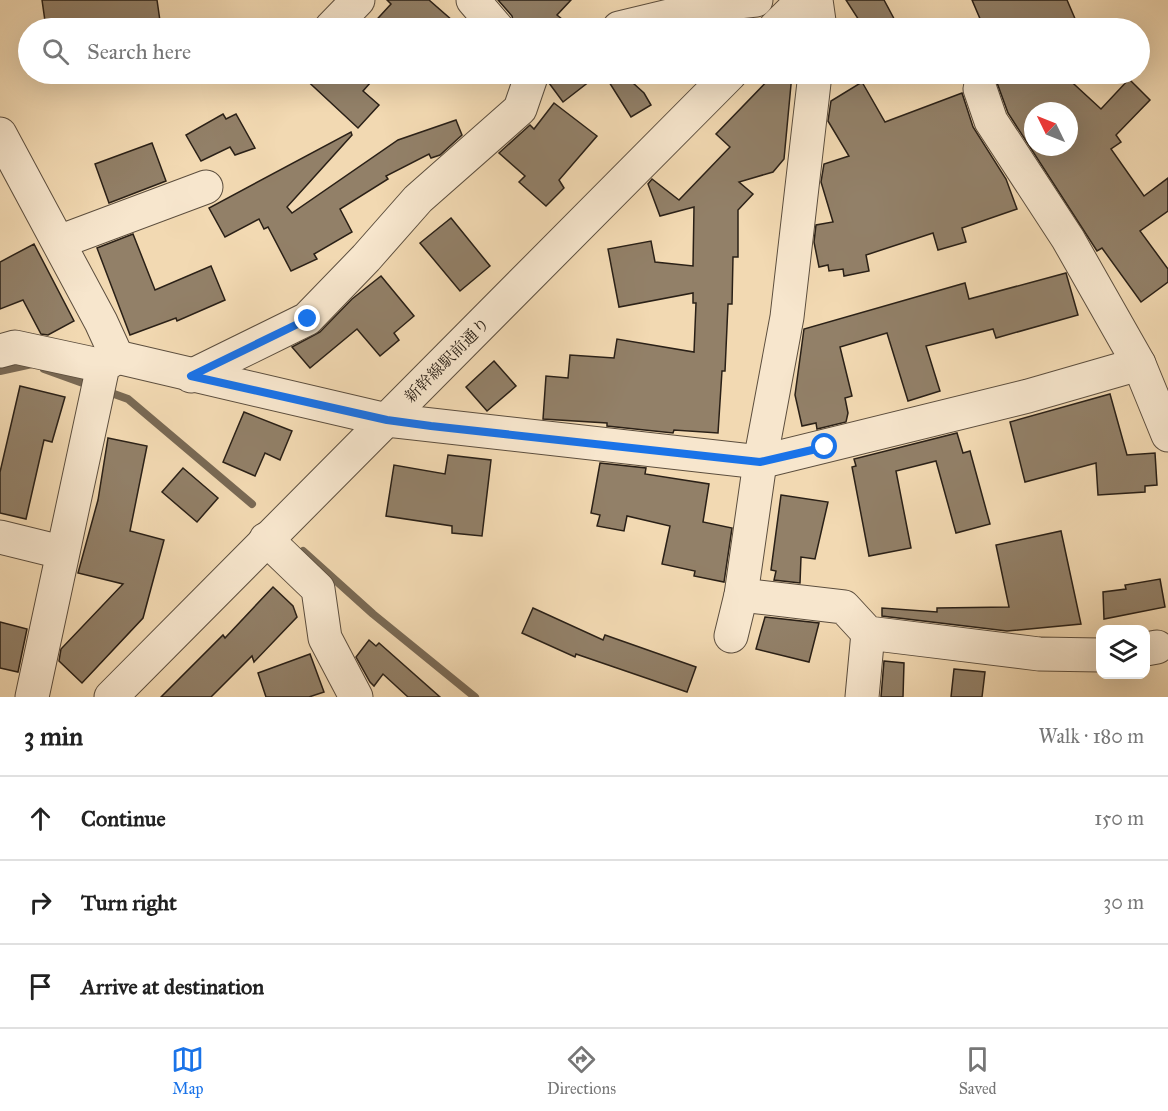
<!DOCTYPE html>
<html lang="en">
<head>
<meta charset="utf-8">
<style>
  :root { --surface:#fff; --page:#f6f6f6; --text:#222; --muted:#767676; --line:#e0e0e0; --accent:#1a73e8 }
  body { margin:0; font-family:"IM FELL Great Primer","Noto Serif JP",serif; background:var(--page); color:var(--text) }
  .controls { position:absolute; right:18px; bottom:18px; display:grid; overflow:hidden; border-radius:12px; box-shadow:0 6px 24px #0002 }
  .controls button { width:54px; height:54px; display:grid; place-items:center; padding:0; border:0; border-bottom:2px solid var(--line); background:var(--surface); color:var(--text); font:30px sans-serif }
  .compass { position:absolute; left:1024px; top:102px; width:54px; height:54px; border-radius:50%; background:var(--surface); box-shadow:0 6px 24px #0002; rotate:313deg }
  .stop { position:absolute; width:18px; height:18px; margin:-14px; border:4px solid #1a73e8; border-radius:50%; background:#fff }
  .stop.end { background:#1a73e8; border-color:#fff; box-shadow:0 2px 6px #0008 }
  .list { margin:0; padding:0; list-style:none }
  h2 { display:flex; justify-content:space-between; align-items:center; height:78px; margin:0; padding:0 24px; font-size:26px }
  h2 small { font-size:20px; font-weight:400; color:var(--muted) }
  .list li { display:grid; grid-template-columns:39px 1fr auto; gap:18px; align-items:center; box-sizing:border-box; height:84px; padding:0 24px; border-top:2px solid var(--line) }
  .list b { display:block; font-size:22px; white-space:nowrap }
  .list em { font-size:20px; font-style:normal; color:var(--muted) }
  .icon { flex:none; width:33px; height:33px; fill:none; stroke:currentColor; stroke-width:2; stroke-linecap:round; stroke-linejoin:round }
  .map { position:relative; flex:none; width:1168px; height:697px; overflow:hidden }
  .search { position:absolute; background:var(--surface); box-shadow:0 6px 24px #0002; left:18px; right:18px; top:18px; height:66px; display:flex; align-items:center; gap:15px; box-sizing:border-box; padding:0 21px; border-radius:33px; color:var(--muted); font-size:22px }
  .sheet { height:330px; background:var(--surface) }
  nav { display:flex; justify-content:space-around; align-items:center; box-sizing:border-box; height:84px; border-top:2px solid var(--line); background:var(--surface); font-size:16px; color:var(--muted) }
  nav a { display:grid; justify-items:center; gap:3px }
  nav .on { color:var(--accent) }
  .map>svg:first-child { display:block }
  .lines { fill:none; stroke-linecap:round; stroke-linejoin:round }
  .stream { stroke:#796954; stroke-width:8 }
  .building { fill:#928068; stroke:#2a2017; stroke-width:1.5; fill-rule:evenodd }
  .minor-casing { stroke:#5c4e3e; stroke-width:35 }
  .minor { stroke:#f7e6cd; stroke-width:33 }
  .route { stroke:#1a73e8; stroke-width:8 }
  .labels { text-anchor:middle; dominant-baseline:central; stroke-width:4.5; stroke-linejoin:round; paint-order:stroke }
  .street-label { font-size:16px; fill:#2a2017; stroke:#f7e6cd }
</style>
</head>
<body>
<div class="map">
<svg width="1168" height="697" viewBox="0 0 1168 697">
  <rect width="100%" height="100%" fill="#f2d9b2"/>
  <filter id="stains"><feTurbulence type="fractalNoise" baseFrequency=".00333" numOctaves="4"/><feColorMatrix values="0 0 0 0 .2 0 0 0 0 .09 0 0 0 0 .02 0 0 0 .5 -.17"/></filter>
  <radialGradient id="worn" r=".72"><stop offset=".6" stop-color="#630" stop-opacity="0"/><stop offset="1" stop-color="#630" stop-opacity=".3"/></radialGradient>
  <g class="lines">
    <g class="stream">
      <polyline points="44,369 91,386"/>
      <polyline points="0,371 32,364"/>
      <polyline points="103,390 128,399 252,504"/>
      <polyline points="303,551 373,614 475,697"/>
    </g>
  </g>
  <g class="building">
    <polygon points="42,0 157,0 161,28 46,28"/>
    <polygon points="387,0 429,0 461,28 369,28 391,4"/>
    <polygon points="498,0 571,0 557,15 573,28 515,28 512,16"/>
    <polygon points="846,0 884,0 899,28 864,28"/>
    <polygon points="972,0 1067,0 1079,28 984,28"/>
    <polygon points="300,74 378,74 363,91 379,105 358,128"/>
    <polygon points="550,74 599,74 563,102 549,83"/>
    <polygon points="604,74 623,74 644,93 651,105 631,117"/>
    <polygon points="774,74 792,74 784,159 773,172 739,182 753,194 738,210 738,257 733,257 732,304 728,304 725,371 722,371 718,433 674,430 673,433 607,426 607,423 543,419 546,376 568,378 570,355 614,358 617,339 694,352 696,303 693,303 693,293 619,307 608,249 651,241 655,262 693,266 694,207 660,216 648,184 652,179 679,200 730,147 716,134"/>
    <path d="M1037,74H1063L1101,109L1129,79L1150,100L1116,135L1121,142L1111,149L1144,196L1168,178V211L1140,231L1168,269V282L1141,302L1102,248L1097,251L1008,113L996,80ZM1033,111H1069V147H1033Z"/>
    <polygon points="862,82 885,122 962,93 973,127 1006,179 1017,209 962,228 966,242 938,250 933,233 866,255 869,271 844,276 843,269 829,271 828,265 819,267 814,242 816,225 833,222 821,182 824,164 849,156 828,121 831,101"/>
    <polygon points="554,103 597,136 559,180 564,188 546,206 519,182 525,176 499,153 530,125 534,129"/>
    <polygon points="223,114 226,119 236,114 255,148 235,155 230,147 201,161 186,135"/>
    <polygon points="456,120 462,135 440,155 431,158 429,154 386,176 388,179 340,209 352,232 314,254 317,259 291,271 268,227 264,229 259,219 225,237 209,208 351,132 352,135 287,207 292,213 398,140"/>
    <polygon points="152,143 166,181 109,203 95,164"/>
    <polygon points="451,218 490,266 460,291 420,243"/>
    <polygon points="133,234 155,290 211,266 225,300 177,321 176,318 130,335 97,248"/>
    <polygon points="34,244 74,321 48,335 41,334 23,300 0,309 0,262"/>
    <polygon points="1066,273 1078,315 996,338 993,329 926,346 940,391 908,401 887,333 840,347 852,396 845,398 848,413 846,422 817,429 816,423 802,426 795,395 804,329 965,283 969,299"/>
    <polygon points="381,276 414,316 394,333 399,340 380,356 357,329 310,368 292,347 320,332 352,299"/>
    <polygon points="494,361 516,386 487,411 466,387"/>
    <polygon points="20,386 65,397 52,442 44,440 26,519 0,513 0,472"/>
    <polygon points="1110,394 1127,455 1155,453 1157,485 1145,486 1145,492 1098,495 1096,463 1025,482 1010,422"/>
    <polygon points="244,412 292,431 280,460 265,453 255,476 223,462"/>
    <polygon points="957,433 963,453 970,451 990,524 956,533 936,461 896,471 911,548 869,556 852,467 856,466 854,459"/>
    <polygon points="108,438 147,446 130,531 164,540 143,618 82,683 59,661 61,649 123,584 78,573 98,500"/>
    <polygon points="448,455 491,460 482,536 452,533 452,526 386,516 394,465 445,474"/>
    <polygon points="600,463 646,468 645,474 709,484 703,522 732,528 724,582 694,576 695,571 662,564 670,526 627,516 624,531 597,526 600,515 591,513"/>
    <polygon points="183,468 218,498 197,522 162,492"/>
    <polygon points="781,495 828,502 815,559 801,557 800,583 774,580 776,571 771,570"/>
    <polygon points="1061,531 1081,624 1007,631 882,616 882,608 937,612 937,608 1009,607 996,545"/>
    <polygon points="1160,579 1165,607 1104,619 1103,592 1126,589 1125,585"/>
    <polygon points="273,587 293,606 297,617 254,662 252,656 211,697 161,697 223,635 225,638"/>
    <polygon points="533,608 603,640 605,635 696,667 687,692 576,654 575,657 522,633"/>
    <polygon points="765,617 819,623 809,662 756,649"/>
    <polygon points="0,622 27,629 18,672 0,668"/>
    <polygon points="369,640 376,646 379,643 440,697 408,697 383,674 374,686 370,682 356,657"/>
    <polygon points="310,654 324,692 309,697 266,697 258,673"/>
    <polygon points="884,661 904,663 903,697 881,697"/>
    <polygon points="954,669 985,672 982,697 951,697"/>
  </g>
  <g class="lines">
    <defs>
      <g id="minor">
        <polyline points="473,0 497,28"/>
        <polyline points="816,0 820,28"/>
        <polyline points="331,28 358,0"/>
        <polyline points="619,28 719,4 756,0"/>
        <polyline points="775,28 803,0"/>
        <polyline points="980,89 991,121 1068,239 1139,364 1168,435"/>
        <polyline points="0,134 101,322 117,357 103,366 32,697"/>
        <polyline points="59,242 206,187"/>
        <polyline points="0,351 15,347 103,366"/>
        <polyline points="117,357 387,420 760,462 1028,396 1139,364"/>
        <polyline points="191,376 307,319 366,258 418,199 520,109 532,74"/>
        <polyline points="0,537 61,552"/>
        <polyline points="266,539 318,589 325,638 356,697"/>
        <polyline points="741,595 844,607 868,633 1039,654 1100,655"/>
        <polyline points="731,636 741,595 760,462 787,317 815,74"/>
        <polyline points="1146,649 1157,647"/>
        <polyline points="111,697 730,74"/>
        <polyline points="862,697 868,633"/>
      </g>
    </defs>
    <use href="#minor" class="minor-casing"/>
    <use href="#minor" class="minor"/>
  </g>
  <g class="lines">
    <polyline class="route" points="308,319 191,376 387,420 431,426 760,462 825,447"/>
  </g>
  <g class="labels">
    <g class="street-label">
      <text transform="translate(447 360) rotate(-45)">新幹線駅前通り</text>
    </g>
  </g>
  <rect width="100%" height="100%" filter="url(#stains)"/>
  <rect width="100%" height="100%" fill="url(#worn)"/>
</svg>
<div class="controls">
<button><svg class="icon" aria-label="layers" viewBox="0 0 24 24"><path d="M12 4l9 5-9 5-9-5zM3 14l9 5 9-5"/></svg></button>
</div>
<svg class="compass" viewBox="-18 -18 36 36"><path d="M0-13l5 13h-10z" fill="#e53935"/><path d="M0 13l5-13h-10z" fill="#767676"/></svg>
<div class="stop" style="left:825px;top:447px"></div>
<div class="stop end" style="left:308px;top:319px"></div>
<div class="search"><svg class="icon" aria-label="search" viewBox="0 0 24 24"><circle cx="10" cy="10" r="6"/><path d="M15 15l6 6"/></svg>Search here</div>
</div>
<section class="sheet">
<h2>3 min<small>Walk · 180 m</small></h2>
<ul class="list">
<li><svg class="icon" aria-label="ahead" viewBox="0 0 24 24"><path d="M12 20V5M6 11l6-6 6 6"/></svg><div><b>Continue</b></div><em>150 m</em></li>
<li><svg class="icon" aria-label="right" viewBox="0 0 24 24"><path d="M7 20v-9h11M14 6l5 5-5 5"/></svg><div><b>Turn right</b></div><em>30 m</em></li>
<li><svg class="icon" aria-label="arrive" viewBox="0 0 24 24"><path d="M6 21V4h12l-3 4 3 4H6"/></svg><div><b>Arrive at destination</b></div></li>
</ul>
</section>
<nav>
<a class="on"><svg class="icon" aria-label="map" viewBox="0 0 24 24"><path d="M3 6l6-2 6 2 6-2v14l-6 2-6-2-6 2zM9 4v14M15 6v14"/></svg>Map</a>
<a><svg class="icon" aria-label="directions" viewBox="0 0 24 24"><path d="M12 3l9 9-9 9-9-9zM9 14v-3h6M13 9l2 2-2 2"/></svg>Directions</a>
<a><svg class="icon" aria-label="saved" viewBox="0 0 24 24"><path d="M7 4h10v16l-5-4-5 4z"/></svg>Saved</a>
</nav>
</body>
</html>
